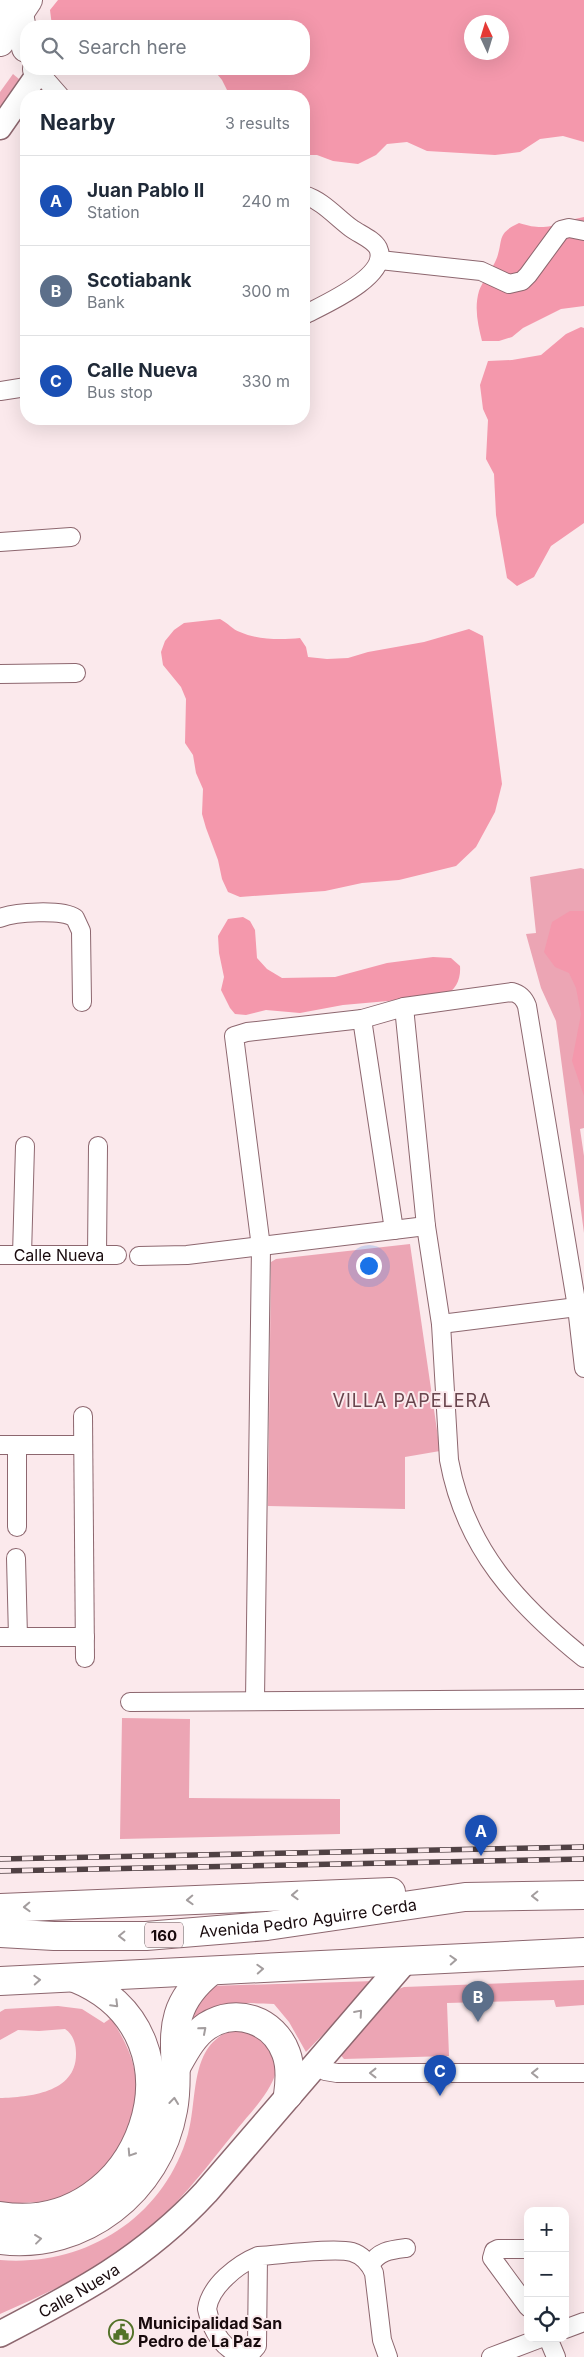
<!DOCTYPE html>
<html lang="en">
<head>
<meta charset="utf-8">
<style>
  :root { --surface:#fff; --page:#f2f2f3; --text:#1f2937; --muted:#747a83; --line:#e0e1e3; --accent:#537228 }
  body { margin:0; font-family:Inter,sans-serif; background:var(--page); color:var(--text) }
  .controls { position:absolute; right:15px; bottom:15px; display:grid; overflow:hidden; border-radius:10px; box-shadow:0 5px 20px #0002 }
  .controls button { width:45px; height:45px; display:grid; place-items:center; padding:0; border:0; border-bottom:1px solid var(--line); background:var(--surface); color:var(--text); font:25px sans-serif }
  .compass { position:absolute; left:464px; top:15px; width:45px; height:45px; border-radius:50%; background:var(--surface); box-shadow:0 5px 20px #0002; rotate:356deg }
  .you { position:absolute; left:368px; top:1265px; width:18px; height:18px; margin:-12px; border:4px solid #fff; border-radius:50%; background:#1a73e8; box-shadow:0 0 0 8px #1a73e833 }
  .badge { display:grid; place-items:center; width:32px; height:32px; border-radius:50%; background:var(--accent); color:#fff; font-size:16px; font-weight:700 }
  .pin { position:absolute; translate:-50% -41px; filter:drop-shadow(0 1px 2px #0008) }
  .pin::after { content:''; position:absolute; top:26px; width:18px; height:15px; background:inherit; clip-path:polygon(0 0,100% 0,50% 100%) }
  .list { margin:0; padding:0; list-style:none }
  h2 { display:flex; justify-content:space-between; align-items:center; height:65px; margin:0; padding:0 20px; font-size:21px }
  h2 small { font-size:16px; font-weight:400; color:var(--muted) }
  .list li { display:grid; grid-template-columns:32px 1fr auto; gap:15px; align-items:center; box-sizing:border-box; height:90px; padding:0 20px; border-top:1px solid var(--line) }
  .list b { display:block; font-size:19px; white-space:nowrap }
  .list p { margin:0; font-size:16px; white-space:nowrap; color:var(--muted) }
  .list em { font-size:16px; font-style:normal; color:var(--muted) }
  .icon { flex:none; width:28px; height:28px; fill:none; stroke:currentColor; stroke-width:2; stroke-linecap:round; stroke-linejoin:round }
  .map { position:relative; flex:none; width:584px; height:2357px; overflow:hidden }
  .search { position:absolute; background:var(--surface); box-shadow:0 5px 20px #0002; left:20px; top:20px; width:290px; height:55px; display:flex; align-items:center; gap:12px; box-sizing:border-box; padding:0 18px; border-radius:20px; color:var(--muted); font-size:19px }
  .panel { position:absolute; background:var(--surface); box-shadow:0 5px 20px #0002; left:20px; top:90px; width:290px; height:335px; border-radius:20px }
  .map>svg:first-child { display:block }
  .green { fill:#eca5b4 }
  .forest { fill:#f498ac; fill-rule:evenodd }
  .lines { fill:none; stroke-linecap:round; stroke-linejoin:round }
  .minor-casing { stroke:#8d676f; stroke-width:20 }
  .tertiary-casing { stroke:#8d676f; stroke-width:25 }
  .secondary-casing { stroke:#8d676f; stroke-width:28 }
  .trunk-casing { stroke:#8d676f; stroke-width:30 }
  .minor { stroke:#fff; stroke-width:18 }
  .tertiary { stroke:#fff; stroke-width:22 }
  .secondary { stroke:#fff; stroke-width:25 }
  .trunk { stroke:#fff; stroke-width:28 }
  .rail-casing { stroke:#504144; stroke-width:5.5 }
  .rail { stroke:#fbe9ec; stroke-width:4; stroke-dasharray:11; stroke-linecap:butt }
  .oneway { stroke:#a39d9e }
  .labels { text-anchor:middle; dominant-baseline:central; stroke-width:4; stroke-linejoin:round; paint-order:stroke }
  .shield { fill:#fbe9ec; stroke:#5c4d50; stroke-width:1 }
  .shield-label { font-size:15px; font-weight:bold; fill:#180a0d }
  .street-label { font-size:16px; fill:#180a0d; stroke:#fbe9ec }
  .poi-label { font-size:16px; font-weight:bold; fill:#180a0d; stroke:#fbe9ec; text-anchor:start }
  .neighbourhood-label { font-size:18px; letter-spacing:1px; fill:#68454d; stroke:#fbe9ec }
</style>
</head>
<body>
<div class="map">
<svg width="584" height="2357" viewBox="0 0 584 2357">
  <rect width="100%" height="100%" fill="#fbe9ec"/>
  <g class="green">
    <polygon points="13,74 19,79 0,108 0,92"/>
    <polygon points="581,868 584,869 584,1128 580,1129 584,1156 584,1233 556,1021 541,988 526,934 536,933 530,877"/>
    <polygon points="410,1244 440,1451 405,1457 405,1509 268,1506 271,1262 276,1259"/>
    <polygon points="122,1718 190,1719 189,1798 340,1799 340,1834 120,1839"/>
    <polygon points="584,1980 584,2005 556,2007 554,2000 447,2003 449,2056 344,2059 339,2053 393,1991 404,1987"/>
    <path d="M375,1981L306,2052L289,2022L274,2004C235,2003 223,1998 193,2028L194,2008L209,1986Z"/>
    <path d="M58,2006L82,2009L104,2023L111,2018C122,2036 132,2053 135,2074C142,2126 110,2178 60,2197C41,2204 20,2203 0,2203V2098C29,2097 77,2093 76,2053C76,2044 73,2034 65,2029L39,2031L18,2030L0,2040V2012L5,2009Z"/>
    <path d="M230,2031C236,2031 243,2030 249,2032C264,2035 279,2057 276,2072C270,2093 251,2112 238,2128C205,2169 175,2210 133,2242C93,2273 45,2294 0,2314V2260C85,2267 164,2218 188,2134C198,2099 189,2047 230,2031Z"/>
  </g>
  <g class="forest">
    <path d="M58,0H584V142L563,136L540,139L520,152L495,155L427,151L407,142L387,144L376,155L358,164L333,161L317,155H304V96H230L222,80L213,69H304V26H52L50,10ZM502,22V52H472V22Z"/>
    <path d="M584,217V306L561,309L523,328L512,337L499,341H482C478,325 474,308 479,291C481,284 492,269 496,260C504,241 495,234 519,223C550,233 556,222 584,217Z"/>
    <polygon points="581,327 584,328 584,523 551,546 534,577 517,586 507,578 496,515 494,474 486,459 488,420 483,409 480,385 488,361 512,360 541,355 566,334"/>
    <path d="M220,619C228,623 233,630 240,632C258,640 281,640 300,638L306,647L308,657L327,659L348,658L368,652L424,642L469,629L483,636L502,784L495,812L476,847L456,866L399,880L362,883L325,891L240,897L228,892L222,879L218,860L206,828L202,814L203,789L196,773L193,755L185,743L186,699L181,687L163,665L161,652L165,641L174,630L184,623Z"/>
    <polygon points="570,911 584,911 584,1096 572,1061 581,1014 576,988 569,973 555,967 544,952 552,922"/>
    <path d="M243,917L250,921L255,930L257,958L267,969L282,978L335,977L387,963L433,957L451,958L460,966C461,979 456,990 444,996L343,1005L300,1013L266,1010L246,1015L235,1014L230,1008L221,990L224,977L219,953L218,936L228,919Z"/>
  </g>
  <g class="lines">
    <defs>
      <g id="minor">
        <polyline points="39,72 60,96"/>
        <path d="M304,195C323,201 335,216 351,228C359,234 373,239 378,248C391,276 323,305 304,315"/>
        <polyline points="380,260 481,271 509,284 522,281 528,275 561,230 569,228 584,231"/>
        <polyline points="0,391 26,387"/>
        <polyline points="0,542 71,537"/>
        <polyline points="0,674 76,673"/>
        <path d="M0,918C15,912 62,909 75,918L81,931L82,1002"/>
        <path d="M404,1007L426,1226L441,1324L449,1460C465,1548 517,1604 584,1658"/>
        <polyline points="362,1019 394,1230"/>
        <path id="s1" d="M0,1255H117"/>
        <polyline points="22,1255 25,1146"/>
        <polyline points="97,1255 98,1146"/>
        <polyline points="139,1256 187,1255 426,1226"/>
        <polyline points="441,1324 577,1307"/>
        <polyline points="83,1416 85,1658"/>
        <polyline points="0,1445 83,1445"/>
        <polyline points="17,1445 17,1527"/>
        <polyline points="16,1558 18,1637"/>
        <polyline points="0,1637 85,1637"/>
        <path d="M255,1700L261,1247L234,1036L247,1032L362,1019L404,1007L512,992C520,994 524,998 527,1006L577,1307L584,1368"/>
        <polyline points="130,1702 584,1699"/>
        <polyline points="315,2063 325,2071 337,2073 584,2073"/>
        <polyline points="528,2249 498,2249 494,2251 492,2258 528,2307"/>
        <path d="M258,2256L257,2346L250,2354C225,2357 211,2329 207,2309C210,2286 238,2264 258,2256C279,2255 334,2247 352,2252C362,2255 370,2264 374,2273L382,2340L388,2357"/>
        <path d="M370,2265C379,2251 390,2250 406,2248"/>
        <polyline points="565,2329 584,2322"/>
        <polyline points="548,2338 556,2357"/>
        <polyline points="491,2357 541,2338"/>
      </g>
      <polyline id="tertiary" points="0,128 39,72"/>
      <g id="secondary">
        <path id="s2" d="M0,2334C79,2293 144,2259 206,2192L404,1962"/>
      </g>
      <g id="trunk">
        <polyline points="0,6 4,0"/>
        <polyline points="19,14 26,48"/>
        <polyline points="0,42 28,0"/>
        <polyline points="37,69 39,72"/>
        <polyline points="0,1908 391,1892"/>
        <path id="s3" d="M0,1933L54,1936H146L267,1926L465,1897L584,1895"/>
        <polyline points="0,1981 584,1952"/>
        <path d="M175,2069C183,2055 192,2036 207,2026C236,2007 274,2020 286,2053C291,2066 290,2081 288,2095"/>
        <path d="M0,2216C141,2239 215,2035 75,1978"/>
        <path d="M0,2240C83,2251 159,2190 173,2110C184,2053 155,2016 211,1971"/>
      </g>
    </defs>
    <use href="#minor" class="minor-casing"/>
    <use href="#tertiary" class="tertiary-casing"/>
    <use href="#secondary" class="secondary-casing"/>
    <use href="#trunk" class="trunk-casing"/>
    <use href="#minor" class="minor"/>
    <use href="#tertiary" class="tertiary"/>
    <use href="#secondary" class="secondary"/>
    <use href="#trunk" class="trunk"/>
    <defs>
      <g id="rail">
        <polyline points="0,1859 584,1847"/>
        <polyline points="0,1871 584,1859"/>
      </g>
    </defs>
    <use href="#rail" class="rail-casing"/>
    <use href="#rail" class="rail"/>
  </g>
  <defs><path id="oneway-chevron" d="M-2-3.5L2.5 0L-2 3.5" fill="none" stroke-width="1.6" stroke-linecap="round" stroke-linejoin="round" transform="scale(1.25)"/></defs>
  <g class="oneway">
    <use href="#oneway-chevron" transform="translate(295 1895) rotate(178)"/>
    <use href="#oneway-chevron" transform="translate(535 1896) rotate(179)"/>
    <use href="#oneway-chevron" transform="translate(190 1900) rotate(178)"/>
    <use href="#oneway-chevron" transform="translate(27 1907) rotate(178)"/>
    <use href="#oneway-chevron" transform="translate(122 1936) rotate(179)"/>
    <use href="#oneway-chevron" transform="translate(453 1960) rotate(-3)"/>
    <use href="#oneway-chevron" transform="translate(260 1969) rotate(-3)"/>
    <use href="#oneway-chevron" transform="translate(37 1980) rotate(-3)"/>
    <use href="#oneway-chevron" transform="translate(115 2004) rotate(45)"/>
    <use href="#oneway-chevron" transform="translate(359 2013) rotate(-49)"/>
    <use href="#oneway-chevron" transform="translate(203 2030) rotate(-41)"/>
    <use href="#oneway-chevron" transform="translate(373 2073) rotate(180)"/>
    <use href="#oneway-chevron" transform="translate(535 2073) rotate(180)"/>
    <use href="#oneway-chevron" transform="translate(174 2101) rotate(-84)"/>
    <use href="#oneway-chevron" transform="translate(131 2153) rotate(123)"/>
    <use href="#oneway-chevron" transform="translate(38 2239) rotate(-7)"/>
  </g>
  <defs>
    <symbol id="civic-ring" viewBox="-11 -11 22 22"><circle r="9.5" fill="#fbe9ec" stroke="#537228" stroke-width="1.5"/><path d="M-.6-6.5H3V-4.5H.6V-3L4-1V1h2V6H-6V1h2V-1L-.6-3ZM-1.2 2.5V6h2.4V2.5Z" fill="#537228"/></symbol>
  </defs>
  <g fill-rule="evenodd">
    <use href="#civic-ring" x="107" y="2318" width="28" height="28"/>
  </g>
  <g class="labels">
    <rect class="shield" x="145" y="1922.5" width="38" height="25" rx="4"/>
    <g class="shield-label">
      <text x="164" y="1935">160</text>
    </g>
    <g class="street-label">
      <text stroke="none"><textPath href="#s1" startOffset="59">Calle Nueva</textPath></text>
      <text stroke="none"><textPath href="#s3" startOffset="309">Avenida Pedro Aguirre Cerda</textPath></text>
      <text stroke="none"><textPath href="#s2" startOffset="90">Calle Nueva</textPath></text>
    </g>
    <g class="poi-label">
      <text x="138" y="2323">Municipalidad San<tspan x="138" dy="18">Pedro de La Paz</tspan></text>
    </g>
    <g class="neighbourhood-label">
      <text x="412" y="1400">VILLA PAPELERA</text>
    </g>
  </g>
</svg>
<div class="controls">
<button>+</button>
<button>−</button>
<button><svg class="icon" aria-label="locate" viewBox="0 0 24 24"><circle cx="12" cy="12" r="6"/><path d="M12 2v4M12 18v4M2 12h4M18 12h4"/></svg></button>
</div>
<svg class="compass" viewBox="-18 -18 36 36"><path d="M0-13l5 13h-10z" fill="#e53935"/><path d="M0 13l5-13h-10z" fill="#747a83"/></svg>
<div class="you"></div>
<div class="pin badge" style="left:481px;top:1856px;background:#1a4fb4">A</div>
<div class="pin badge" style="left:478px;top:2022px;background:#5c6f8a">B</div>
<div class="pin badge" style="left:440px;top:2096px;background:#1a4fb4">C</div>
<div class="search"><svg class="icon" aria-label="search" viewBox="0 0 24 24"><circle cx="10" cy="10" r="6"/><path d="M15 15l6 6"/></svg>Search here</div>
<section class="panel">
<h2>Nearby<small>3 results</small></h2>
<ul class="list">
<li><span class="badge" style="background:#1a4fb4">A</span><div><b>Juan Pablo II</b><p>Station</p></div><em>240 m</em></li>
<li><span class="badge" style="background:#5c6f8a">B</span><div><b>Scotiabank</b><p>Bank</p></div><em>300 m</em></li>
<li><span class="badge" style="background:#1a4fb4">C</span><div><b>Calle Nueva</b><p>Bus stop</p></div><em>330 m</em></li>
</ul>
</section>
</div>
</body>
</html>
